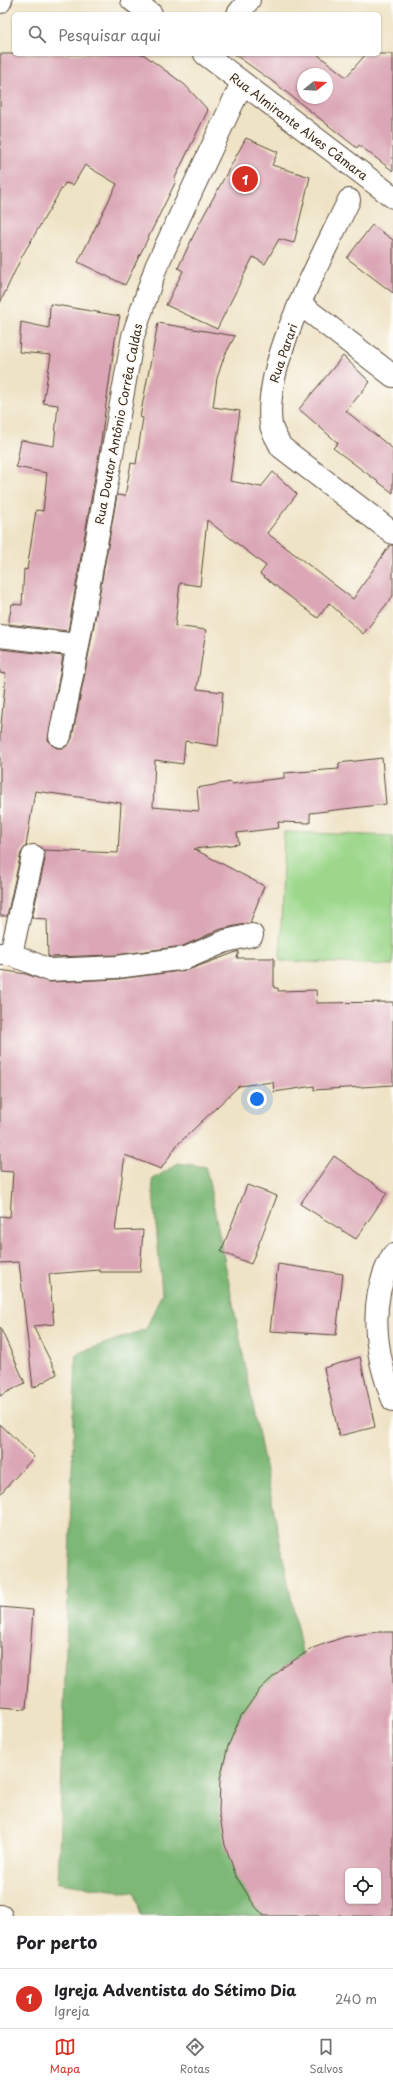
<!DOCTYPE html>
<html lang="pt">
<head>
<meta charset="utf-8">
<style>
  :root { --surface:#fff; --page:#f6f6f6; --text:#202124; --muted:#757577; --line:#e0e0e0; --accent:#d93025 }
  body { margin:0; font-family:"Playpen Sans",sans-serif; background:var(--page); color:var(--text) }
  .controls { position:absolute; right:12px; bottom:12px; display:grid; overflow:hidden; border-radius:6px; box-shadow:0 1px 3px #0004 }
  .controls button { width:36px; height:36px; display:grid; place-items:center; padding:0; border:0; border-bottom:1px solid var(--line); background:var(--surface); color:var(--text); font:20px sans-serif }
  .compass { position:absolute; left:297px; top:68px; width:36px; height:36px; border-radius:50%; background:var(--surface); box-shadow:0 1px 3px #0004; rotate:72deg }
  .you { position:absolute; left:257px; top:1099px; width:14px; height:14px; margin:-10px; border:3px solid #fff; border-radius:50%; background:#1a73e8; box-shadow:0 0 0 6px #1a73e833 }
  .badge { display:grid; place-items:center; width:26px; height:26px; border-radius:50%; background:var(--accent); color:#fff; font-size:13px; font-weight:700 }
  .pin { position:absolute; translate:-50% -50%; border:2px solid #fff; box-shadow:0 1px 4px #0006 }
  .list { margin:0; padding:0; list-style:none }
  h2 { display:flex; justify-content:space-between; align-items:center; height:52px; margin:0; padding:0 16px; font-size:17px }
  h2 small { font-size:13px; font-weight:400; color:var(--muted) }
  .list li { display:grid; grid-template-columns:26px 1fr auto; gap:12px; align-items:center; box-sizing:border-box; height:60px; padding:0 16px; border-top:1px solid var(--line) }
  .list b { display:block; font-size:15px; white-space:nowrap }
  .list p { margin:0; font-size:13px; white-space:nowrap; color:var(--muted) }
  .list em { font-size:13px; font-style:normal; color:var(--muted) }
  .icon { flex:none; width:22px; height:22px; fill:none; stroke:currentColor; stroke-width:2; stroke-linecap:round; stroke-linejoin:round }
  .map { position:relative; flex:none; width:393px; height:1916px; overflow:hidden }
  .search { position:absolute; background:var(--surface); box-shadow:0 1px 3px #0004; left:12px; right:12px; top:12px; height:44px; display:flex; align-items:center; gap:10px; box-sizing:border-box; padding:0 14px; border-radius:6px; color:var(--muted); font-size:15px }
  .sheet { height:112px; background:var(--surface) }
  nav { display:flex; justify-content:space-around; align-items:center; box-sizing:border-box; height:56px; border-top:1px solid var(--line); background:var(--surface); font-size:11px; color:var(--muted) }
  nav a { display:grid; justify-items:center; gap:2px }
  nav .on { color:var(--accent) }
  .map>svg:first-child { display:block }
  .green { fill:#9cd78b; stroke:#6c8054 }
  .forest { fill:#7db877; stroke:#5c714a }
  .building { fill:#dba7b6; fill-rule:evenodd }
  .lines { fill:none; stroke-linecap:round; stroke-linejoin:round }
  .minor-casing { stroke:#564637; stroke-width:24 }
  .tertiary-casing { stroke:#564637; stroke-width:24 }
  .minor { stroke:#fff; stroke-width:22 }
  .tertiary { stroke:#fff; stroke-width:22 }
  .labels { text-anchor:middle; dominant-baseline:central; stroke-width:4; stroke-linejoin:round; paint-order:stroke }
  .street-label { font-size:12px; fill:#3b2a1e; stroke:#fdfcf7 }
</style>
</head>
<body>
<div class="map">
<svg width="393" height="1916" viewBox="0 0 393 1916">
  <rect width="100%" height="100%" fill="#fdfcf7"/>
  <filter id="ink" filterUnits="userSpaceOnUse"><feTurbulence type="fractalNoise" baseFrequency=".025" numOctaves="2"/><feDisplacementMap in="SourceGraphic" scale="8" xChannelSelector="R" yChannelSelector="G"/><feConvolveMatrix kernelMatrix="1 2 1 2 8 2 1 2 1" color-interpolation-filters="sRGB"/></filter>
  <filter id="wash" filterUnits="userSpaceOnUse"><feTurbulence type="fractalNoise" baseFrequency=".012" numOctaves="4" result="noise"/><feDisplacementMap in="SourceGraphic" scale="16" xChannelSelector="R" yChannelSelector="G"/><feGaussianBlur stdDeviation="0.9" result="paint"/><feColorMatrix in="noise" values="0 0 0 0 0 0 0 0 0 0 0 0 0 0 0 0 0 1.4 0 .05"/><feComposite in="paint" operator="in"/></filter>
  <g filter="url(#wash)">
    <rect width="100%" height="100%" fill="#efe3c6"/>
    <polygon class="green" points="284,832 393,836 393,965 280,961"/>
    <polygon class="forest" points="178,1163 206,1167 348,1886 348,1901 354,1916 141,1916 135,1893 58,1883 76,1354 146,1329 162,1293 152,1180"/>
    <g id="blocks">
      <g class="building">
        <polygon points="0,54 143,54 185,85 208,110 174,180 176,181 125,285 78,262 117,184 85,165 73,185 65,183 22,256 0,303"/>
        <path d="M234,54H317L346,77L366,54H393V171L359,145L357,148L276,84ZM303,74H327V98H303Z"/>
        <polygon points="246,138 278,152 272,165 310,177 294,243 279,239 265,264 253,257 217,329 166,305 183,271 178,268 199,224"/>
        <polygon points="372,225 393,240 393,293 347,258"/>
        <polygon points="50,304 120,316 115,340 100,448 68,631 8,624 12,604 22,605 24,569 27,570 36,510 43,511 47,473 16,467 21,440 54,446 58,405 43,403 51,355 19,352 21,322 49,328"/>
        <polygon points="158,323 235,336 224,357 217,378 213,407 240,411 230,481 261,487 273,472 297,494 267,533 353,599 390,545 393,545 393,596 363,634 329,603 318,618 260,574 266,566 207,520 200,586 180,583 175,626 206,630 197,689 223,692 218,746 185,741 183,764 155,760 153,807 199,811 197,788 231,782 232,784 284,778 284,773 339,769 339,763 382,758 386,804 310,813 310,823 278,822 279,828 237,833 239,844 194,849 264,886 250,923 221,929 183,946 116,955 51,957 48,956 47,919 32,918 45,859 43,850 118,853 121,803 35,791 26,846 21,853 7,916 0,916 0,735 6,674 0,673 0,649 63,656 48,740 52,745 57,748 64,748 69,744 72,738 90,647 117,495 125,496 131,463 136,464 143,418 140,417"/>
        <polygon points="343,356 370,382 346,411 393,449 393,493 333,448 338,443 299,409"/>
        <polygon points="239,951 237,958 274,958 274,988 278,988 278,991 316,990 317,1003 393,1002 393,1085 314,1090 314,1086 274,1092 273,1082 239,1086 177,1145 161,1169 125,1155 115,1231 143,1230 140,1272 100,1272 100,1270 49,1274 54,1324 33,1326 57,1374 33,1388 19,1262 0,1263 0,1216 10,1217 13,1172 0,1171 0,970 26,974 49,982 118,979 188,970"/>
        <polygon points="334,1156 387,1193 356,1239 300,1204"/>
        <polygon points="247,1185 277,1196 251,1264 221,1252"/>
        <polygon points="278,1264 343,1274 336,1335 270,1331"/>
        <polygon points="0,1327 25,1383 0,1396"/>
        <polygon points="360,1357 375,1427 339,1436 324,1368"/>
        <polygon points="0,1424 34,1457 0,1494"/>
        <polygon points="0,1607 33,1610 26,1709 0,1707"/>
        <path d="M377,1632H393V1916H264L254,1905L236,1876L225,1845L219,1812L220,1779L228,1746L241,1716L260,1689L285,1666L313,1648L344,1637ZM348,1871H378V1901H348Z"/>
      </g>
    </g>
  </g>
  <g filter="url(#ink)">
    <use href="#blocks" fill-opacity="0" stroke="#564637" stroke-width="1"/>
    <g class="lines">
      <defs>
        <g id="minor">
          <polyline points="132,0 151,14"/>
          <polyline points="0,2 1,0"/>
          <polyline points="238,14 249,0"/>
          <polyline points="205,54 393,197"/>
          <path d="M349,200C322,258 262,362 271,425C272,432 278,440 281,447L393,533"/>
          <polyline points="300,304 393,376"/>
          <polyline points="0,636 78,645"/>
          <polyline points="60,736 78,645 133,336 156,267 242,83"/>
          <polyline points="0,954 11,954 49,970 117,967 186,958 226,941 252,935"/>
          <polyline points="11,954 33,856"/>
        </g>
        <g id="tertiary">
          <path d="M393,1255C367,1300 375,1354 393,1400"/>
          <polyline points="0,1916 1,1916"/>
        </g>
      </defs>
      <use href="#minor" class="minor-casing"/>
      <use href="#tertiary" class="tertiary-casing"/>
      <use href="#minor" class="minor"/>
      <use href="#tertiary" class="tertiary"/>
    </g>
  </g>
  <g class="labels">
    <g class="street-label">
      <text transform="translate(299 126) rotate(37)">Rua Almirante Alves Câmara</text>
      <text transform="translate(283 353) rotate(-71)">Rua Parari</text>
      <text transform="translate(118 424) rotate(-79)">Rua Doutor Antônio Corrêa Caldas</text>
    </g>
  </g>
</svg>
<div class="controls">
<button><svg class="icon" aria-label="locate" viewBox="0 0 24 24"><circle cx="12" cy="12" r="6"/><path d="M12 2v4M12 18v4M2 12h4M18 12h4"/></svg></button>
</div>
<svg class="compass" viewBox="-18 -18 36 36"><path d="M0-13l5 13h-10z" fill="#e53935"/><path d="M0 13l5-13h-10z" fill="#757577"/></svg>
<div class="you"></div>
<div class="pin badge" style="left:245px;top:179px">1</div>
<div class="search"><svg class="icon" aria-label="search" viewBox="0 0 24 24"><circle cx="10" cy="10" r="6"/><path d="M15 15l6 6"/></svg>Pesquisar aqui</div>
</div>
<section class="sheet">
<h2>Por perto<small></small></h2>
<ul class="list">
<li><span class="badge">1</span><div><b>Igreja Adventista do Sétimo Dia</b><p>Igreja</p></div><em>240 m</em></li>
</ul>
</section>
<nav>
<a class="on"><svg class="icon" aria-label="map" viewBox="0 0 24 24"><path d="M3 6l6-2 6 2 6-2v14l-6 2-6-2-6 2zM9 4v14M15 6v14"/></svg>Mapa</a>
<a><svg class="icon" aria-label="directions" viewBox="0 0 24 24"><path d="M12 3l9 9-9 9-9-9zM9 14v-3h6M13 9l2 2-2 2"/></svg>Rotas</a>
<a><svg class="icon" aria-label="saved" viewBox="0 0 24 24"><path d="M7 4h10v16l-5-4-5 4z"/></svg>Salvos</a>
</nav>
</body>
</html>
